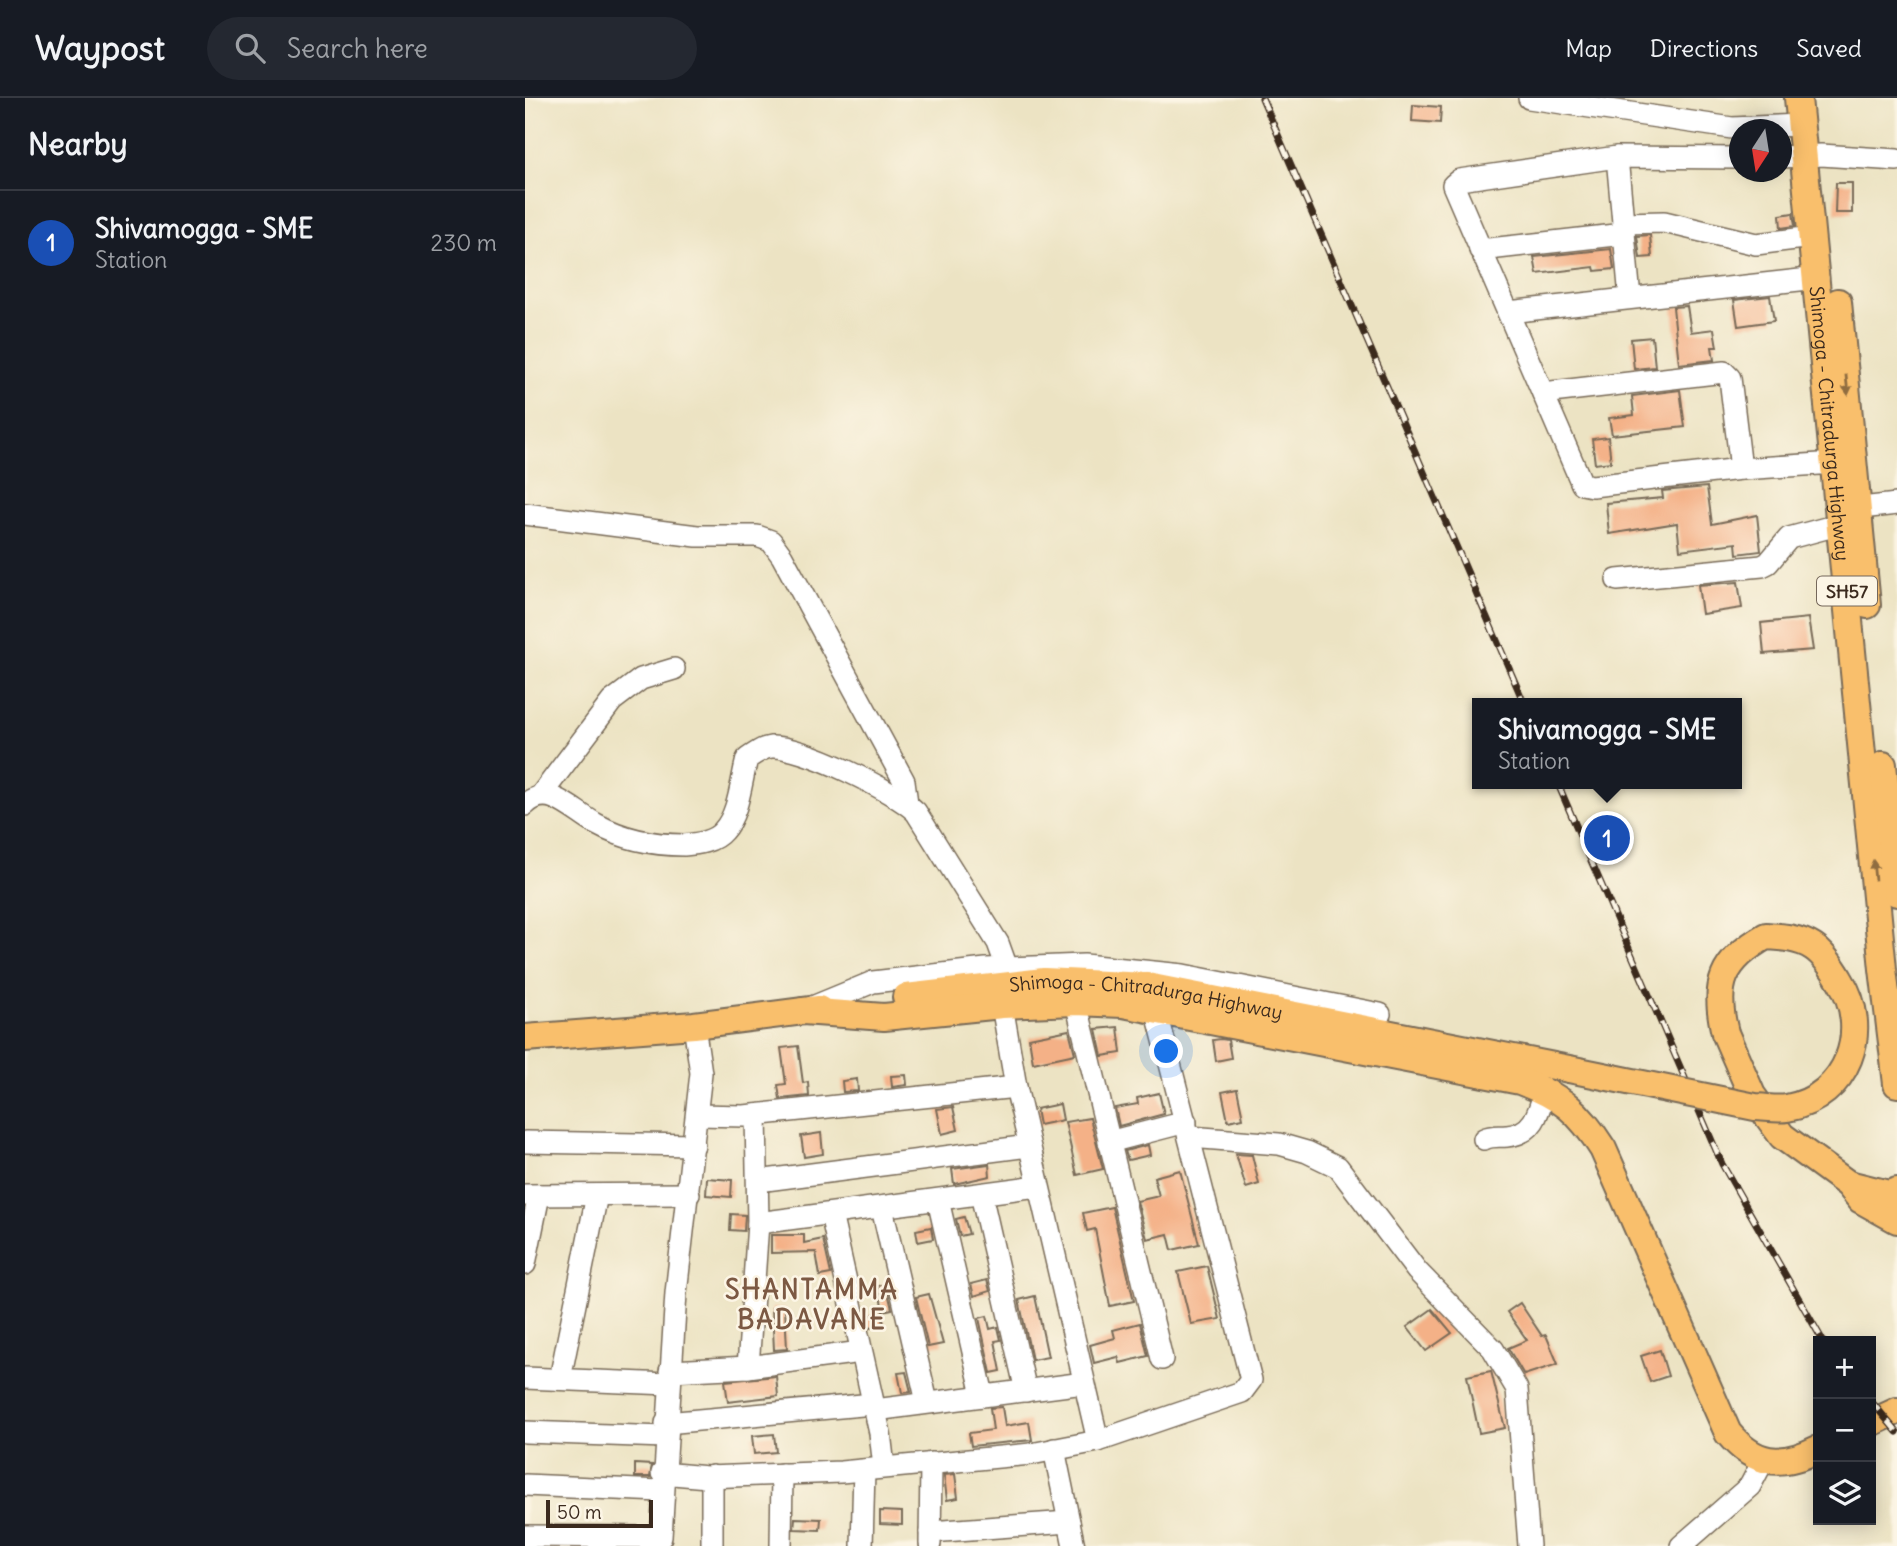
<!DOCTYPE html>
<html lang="en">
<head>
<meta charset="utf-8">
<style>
  :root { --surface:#171b24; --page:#242831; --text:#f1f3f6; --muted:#9ea1a6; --line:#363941; --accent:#db2777 }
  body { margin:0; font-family:Delius,sans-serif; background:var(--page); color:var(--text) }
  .controls { position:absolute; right:21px; bottom:21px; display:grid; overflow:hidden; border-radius:0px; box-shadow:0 4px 18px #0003 }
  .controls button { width:63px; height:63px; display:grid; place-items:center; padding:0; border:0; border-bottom:2px solid var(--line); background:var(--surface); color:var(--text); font:35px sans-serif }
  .compass { position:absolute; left:1204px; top:21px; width:63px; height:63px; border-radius:50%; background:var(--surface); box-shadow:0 4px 18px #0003; rotate:192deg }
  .scale { position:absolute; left:21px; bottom:18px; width:107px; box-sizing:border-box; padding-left:7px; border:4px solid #3b2a1e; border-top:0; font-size:19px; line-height:24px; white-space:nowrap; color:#3b2a1e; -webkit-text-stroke:5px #fcf5e5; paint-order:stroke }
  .you { position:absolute; left:642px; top:954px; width:24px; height:24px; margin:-18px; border:5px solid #fff; border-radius:50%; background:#1a73e8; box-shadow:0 0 0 10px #1a73e833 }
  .badge { display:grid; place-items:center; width:46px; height:46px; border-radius:50%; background:var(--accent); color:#fff; font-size:23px; font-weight:700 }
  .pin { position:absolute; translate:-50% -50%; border:4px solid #fff; box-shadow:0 2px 7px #0006 }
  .popup { position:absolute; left:947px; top:600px; width:270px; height:91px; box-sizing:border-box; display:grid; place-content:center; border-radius:0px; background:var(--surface); filter:drop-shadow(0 2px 5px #0005); font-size:23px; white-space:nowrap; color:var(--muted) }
  .popup b { font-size:26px; color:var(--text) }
  .popup::after { content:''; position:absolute; left:50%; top:100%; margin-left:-14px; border:14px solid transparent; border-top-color:var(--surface) }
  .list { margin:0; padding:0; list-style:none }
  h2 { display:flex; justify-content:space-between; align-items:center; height:91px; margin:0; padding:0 28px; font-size:30px }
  h2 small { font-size:23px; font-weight:400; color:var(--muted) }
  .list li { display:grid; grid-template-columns:46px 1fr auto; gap:21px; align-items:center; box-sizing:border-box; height:105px; padding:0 28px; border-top:2px solid var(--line) }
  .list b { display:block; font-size:26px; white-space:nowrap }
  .list p { margin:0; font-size:23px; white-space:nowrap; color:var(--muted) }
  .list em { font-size:23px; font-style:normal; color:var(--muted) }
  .icon { flex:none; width:38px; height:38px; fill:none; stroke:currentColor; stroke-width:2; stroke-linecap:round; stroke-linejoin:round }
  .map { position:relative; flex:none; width:1372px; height:1448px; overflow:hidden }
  header { display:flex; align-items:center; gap:42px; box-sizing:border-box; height:98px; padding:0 35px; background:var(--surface); border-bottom:2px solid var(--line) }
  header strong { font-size:33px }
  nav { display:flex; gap:38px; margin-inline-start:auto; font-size:24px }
  .search { width:490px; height:63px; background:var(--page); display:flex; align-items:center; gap:18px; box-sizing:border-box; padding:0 24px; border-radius:38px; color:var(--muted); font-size:26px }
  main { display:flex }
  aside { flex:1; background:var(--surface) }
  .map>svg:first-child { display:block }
  .building { fill:#f4b187 }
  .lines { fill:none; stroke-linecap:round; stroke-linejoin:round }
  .minor-casing { stroke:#796b58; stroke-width:24 }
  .major-casing { stroke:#796b58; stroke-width:30 }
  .minor { stroke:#fff; stroke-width:21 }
  .major { stroke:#f9bf6c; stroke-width:26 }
  .rail-casing { stroke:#3b2a1e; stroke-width:7 }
  .rail { stroke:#fcf5e5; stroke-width:4.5; stroke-dasharray:13; stroke-linecap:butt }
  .major-bridge-casing { stroke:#796b58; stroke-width:30; stroke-linecap:butt }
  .major-bridge { stroke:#f9bf6c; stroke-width:26 }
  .oneway { fill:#906d41 }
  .labels { text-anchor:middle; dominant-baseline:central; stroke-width:5; stroke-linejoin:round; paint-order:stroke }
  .shield { fill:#fcf5e5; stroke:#75675a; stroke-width:2 }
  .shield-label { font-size:18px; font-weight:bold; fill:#3b2a1e }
  .street-label { font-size:19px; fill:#3b2a1e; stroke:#fcf5e5 }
  .district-label { font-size:26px; font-weight:bold; letter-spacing:2px; fill:#7c5943; stroke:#fcf5e5 }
</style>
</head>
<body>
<header>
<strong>Waypost</strong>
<div class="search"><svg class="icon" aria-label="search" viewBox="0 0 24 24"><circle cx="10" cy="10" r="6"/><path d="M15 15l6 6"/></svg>Search here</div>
<nav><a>Map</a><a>Directions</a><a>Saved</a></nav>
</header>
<main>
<aside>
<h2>Nearby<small></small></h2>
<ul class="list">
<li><span class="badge" style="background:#1a4fb4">1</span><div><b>Shivamogga - SME</b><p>Station</p></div><em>230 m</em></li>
</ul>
</aside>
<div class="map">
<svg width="1372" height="1448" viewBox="0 0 1372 1448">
  <rect width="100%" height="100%" fill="#fcf5e5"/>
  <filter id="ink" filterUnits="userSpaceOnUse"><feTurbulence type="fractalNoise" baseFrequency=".0143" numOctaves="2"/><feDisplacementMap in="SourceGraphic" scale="14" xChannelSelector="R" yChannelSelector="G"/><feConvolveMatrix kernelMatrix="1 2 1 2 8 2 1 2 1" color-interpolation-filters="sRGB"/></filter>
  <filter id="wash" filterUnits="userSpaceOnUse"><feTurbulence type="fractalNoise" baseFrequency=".00686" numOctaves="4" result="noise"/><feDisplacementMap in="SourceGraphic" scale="28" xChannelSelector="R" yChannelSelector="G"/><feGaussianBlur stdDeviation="1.57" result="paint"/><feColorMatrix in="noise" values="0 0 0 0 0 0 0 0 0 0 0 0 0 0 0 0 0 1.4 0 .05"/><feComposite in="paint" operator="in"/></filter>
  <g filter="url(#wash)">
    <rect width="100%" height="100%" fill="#ece3c3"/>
    <g id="blocks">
      <g class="building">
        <polygon points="888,7 916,9 915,25 887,23"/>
        <polygon points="1311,85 1327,85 1327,115 1310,115"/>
        <polygon points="1268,115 1270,128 1256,130 1255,117"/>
        <polygon points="1125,137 1127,159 1115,160 1112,138"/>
        <polygon points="1086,151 1089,171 1070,173 1069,169 1012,176 1009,159"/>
        <polygon points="1245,198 1249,223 1213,228 1209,202"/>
        <polygon points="1162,208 1166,234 1189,231 1192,249 1187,249 1189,262 1154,266 1148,209"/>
        <polygon points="1127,239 1130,269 1109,271 1106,241"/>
        <polygon points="1155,292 1160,329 1087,337 1084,320 1109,317 1107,298"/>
        <polygon points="1083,339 1086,364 1070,366 1067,341"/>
        <polygon points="1182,389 1187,426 1232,417 1236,453 1212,456 1211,445 1155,452 1152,425 1084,436 1081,405 1138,400 1137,393"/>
        <polygon points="1213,484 1217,510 1177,516 1173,487"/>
        <polygon points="1283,520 1288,552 1239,556 1236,525"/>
        <polygon points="593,929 596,955 577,958 571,931"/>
        <polygon points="544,932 550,956 508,965 504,940"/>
        <polygon points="696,941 703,942 706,960 691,963 688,942"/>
        <polygon points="273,948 278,985 283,984 284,998 255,1001 253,987 261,986 256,950"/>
        <polygon points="381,977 382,987 367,989 366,978"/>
        <polygon points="332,981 333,993 318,994 317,983"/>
        <polygon points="712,991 718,1020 703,1023 697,994"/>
        <polygon points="634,995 639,1016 594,1028 590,1010 613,1006 612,1000"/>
        <polygon points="535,1006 538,1022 514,1027 511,1011"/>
        <polygon points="428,1009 433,1032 417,1036 412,1011"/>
        <polygon points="565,1020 578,1071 552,1077 540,1024"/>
        <polygon points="296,1035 298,1056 279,1059 276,1038"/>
        <polygon points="623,1047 625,1057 603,1062 600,1053"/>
        <polygon points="711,1056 727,1057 734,1086 721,1090"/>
        <polygon points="464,1066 465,1078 429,1086 427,1071"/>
        <polygon points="655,1072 674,1146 647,1152 643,1136 622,1141 612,1103 634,1098 629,1079"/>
        <polygon points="182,1080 207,1082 206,1099 181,1097"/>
        <polygon points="587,1109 609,1203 585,1208 570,1131 562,1133 558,1115"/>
        <polygon points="206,1116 220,1117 219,1133 205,1132"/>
        <polygon points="439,1119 444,1136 435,1138 431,1121"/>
        <polygon points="406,1129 408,1141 393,1144 391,1132"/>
        <polygon points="246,1137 279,1137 279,1145 298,1141 306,1176 295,1178 291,1154 246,1155"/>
        <polygon points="682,1168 695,1221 666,1226 653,1174"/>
        <polygon points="462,1182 465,1193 449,1198 446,1186"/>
        <polygon points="361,1186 367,1211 358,1213 353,1188"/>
        <polygon points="404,1196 418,1246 403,1249 391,1199"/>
        <polygon points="510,1198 523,1259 507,1262 494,1202"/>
        <polygon points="995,1205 1017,1238 1021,1237 1033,1266 999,1277 983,1250 1002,1242 982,1214"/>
        <polygon points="247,1210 260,1210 262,1251 249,1252"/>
        <polygon points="907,1211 927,1235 901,1253 882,1229"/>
        <polygon points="357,1215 359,1227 345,1230 342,1218"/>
        <polygon points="462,1218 465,1231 473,1229 476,1242 470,1243 476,1273 466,1275 454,1220"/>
        <polygon points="615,1225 623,1258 595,1265 593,1259 569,1265 565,1247 590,1240 588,1232"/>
        <polygon points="1135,1252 1143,1278 1125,1284 1116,1258"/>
        <polygon points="966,1273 980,1330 954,1335 942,1278"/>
        <polygon points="381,1274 386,1294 377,1295 373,1275"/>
        <polygon points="251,1278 253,1298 203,1304 200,1283"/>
        <polygon points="477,1309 480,1328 504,1324 507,1342 446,1348 444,1335 468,1332 465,1310"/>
        <polygon points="249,1336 251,1354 229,1356 227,1338"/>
        <polygon points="110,1366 127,1367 125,1379 110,1379"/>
        <polygon points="430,1376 433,1400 422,1402 419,1377"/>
        <polygon points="355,1413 377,1414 377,1427 355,1426"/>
        <polygon points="270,1420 296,1421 295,1432 269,1431"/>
      </g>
    </g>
  </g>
  <g filter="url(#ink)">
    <use href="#blocks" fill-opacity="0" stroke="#796b58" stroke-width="2"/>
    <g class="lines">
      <defs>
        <g id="minor">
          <polyline points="1004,0 1207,30 1276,27"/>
          <polyline points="1092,59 1105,200"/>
          <polyline points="1256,59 1296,57 1372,62"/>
          <polyline points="1214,60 1092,59 934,82 928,87 1057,386 1067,388 1216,371 1310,365"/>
          <polyline points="1098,125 1139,124 1231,146 1287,139"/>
          <polyline points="955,152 1099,136"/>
          <polyline points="983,214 1293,180"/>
          <polyline points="1018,295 1199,274 1205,280 1216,371"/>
          <polyline points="1318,412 1372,406"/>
          <polyline points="0,416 172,438 232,438 246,443 257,458 379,683 382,705"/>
          <polyline points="1092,482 1237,468 1243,465 1264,440 1316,426"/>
          <polyline points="16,697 87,603 116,581 149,571"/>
          <path d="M0,707C8,699 19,696 29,700C44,706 57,718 71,726C98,741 128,747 159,747C172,746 189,744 198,733C214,716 216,683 222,661C229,656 237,650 246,649C276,647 370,693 391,714L473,845L482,870"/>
          <polyline points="551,904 637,1261"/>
          <polyline points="477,907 491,989 573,1343"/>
          <polyline points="280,912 348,884 461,871 559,867 658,877 855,916"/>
          <polyline points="173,1017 219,1018 491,989"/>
          <polyline points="665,1039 754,1046 782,1054 813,1069 892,1173 968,1251 992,1291 1004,1448"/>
          <path d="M959,1041C967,1037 974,1039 982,1038C1009,1036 1014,1014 1020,992"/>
          <polyline points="0,1044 169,1047"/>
          <polyline points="584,1044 661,1024"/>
          <polyline points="233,1083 504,1048"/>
          <polyline points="456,1096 501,1293"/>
          <polyline points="0,1097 164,1096"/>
          <polyline points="413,1102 458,1297"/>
          <polyline points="357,1110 402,1304"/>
          <polyline points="306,1116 355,1335 359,1369"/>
          <polyline points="233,1125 513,1088"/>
          <polyline points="0,1166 14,1097"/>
          <polyline points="223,1269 233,1125 231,1017"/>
          <polyline points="145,1273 223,1269 336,1254"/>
          <polyline points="0,1280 144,1286"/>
          <polyline points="35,1281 72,1097"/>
          <polyline points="350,1312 559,1285"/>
          <polyline points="141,1325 348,1306"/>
          <polyline points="0,1334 140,1339"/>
          <polyline points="529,1351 549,1448"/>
          <polyline points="137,1375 182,1379 316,1374 506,1356 573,1343 717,1294 726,1282 631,911"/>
          <polyline points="0,1387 136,1393"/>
          <polyline points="405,1434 544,1424"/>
          <polyline points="0,1438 136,1439 151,1195 176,975 169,927"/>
          <polyline points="405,1446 406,1365"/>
          <polyline points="187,1448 187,1378"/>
          <polyline points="256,1448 257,1376"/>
          <polyline points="337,1448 339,1372"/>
          <polyline points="1156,1448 1225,1388 1238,1363"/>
        </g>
        <g id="major">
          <path id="s1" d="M1273,0L1358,871L1372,986"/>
          <polyline points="1313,204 1342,507"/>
          <polyline points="1358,667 1372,795"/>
          <path id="s2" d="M381,899L519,883L622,888L1044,971"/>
          <path d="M278,913L359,919L477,907L551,904L598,906L995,983C1037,999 1054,1013 1078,1051L1203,1335C1230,1367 1255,1370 1293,1351"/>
          <polyline points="1200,935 1227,997 1257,1038 1323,1086 1336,1102 1372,1122"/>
          <polyline points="0,940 169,927 294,911"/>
          <polyline points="1328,1087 1364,1096 1372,1093"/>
          <polyline points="1346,1325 1372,1313"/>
        </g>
      </defs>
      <use href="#minor" class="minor-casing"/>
      <use href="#major" class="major-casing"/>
      <use href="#minor" class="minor"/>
      <use href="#major" class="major"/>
      <defs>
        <g id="rail">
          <polyline points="737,0 999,605"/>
          <polyline points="1033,686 1197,1066 1298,1243"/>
          <polyline points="1346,1303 1372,1334"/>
        </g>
      </defs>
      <use href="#rail" class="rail-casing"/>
      <use href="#rail" class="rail"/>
      <defs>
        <path id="major-bridge" d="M1044,971L1230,1009C1240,1009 1252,1012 1262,1010C1323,999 1347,932 1315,882C1308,870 1299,856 1288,849C1274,840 1258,839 1241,838C1197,863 1188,887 1200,935"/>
      </defs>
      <use href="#major-bridge" class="major-bridge-casing"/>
      <use href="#major-bridge" class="major-bridge"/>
    </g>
    <defs><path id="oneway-solid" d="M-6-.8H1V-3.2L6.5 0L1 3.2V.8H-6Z" transform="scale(1.75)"/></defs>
    <g class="oneway">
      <use href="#oneway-solid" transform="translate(1322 287) rotate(84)"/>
      <use href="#oneway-solid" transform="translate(1349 772) rotate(-95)"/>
    </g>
  </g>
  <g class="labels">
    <rect class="shield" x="1292" y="478.5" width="60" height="29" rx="5"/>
    <g class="shield-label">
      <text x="1322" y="493">SH57</text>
    </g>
    <g class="street-label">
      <text stroke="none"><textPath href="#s1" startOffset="327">Shimoga - Chitradurga Highway</textPath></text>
      <text stroke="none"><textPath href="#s2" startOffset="242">Shimoga - Chitradurga Highway</textPath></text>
    </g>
    <g class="district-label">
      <text x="287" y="1191">SHANTAMMA<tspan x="287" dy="30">BADAVANE</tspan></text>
    </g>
  </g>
</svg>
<div class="controls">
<button>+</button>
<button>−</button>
<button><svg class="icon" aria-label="layers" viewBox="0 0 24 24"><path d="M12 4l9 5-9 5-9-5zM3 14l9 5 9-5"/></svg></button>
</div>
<svg class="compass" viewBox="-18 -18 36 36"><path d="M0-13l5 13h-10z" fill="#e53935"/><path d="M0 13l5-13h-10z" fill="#9ea1a6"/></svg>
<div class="scale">50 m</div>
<div class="you"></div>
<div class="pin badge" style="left:1082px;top:740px;background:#1a4fb4">1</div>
<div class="popup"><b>Shivamogga - SME</b>Station</div>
</div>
</main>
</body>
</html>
